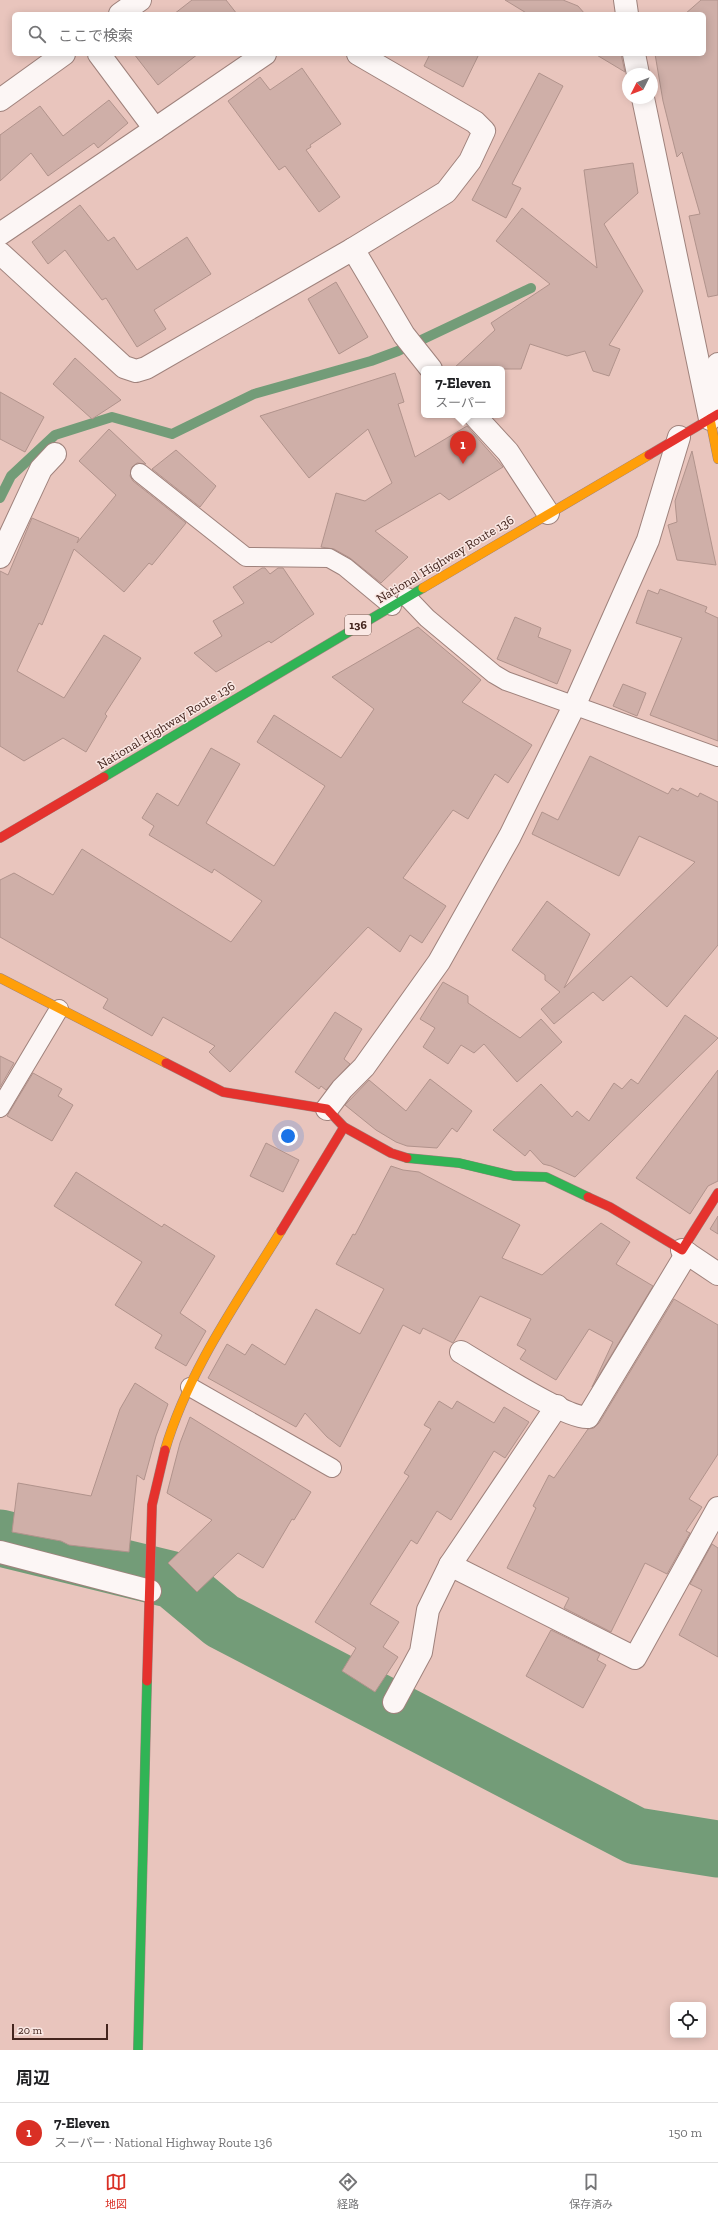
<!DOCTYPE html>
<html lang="ja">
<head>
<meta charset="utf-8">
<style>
  :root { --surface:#fff; --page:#f2f2f2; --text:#202124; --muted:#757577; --line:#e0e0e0; --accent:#d93025 }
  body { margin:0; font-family:"Zilla Slab","Noto Sans JP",serif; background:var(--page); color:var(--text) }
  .controls { position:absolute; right:12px; bottom:12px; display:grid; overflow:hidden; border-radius:6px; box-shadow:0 2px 10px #0003 }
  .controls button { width:36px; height:36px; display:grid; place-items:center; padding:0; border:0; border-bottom:1px solid var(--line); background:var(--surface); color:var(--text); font:20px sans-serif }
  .compass { position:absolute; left:622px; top:68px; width:36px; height:36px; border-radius:50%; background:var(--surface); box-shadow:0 2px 10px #0003; rotate:228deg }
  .scale { position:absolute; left:12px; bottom:10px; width:96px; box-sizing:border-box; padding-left:4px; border:2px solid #44251e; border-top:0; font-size:11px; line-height:14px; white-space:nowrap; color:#44251e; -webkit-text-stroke:3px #fae8e4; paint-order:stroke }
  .you { position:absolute; left:288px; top:1136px; width:14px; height:14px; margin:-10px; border:3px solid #fff; border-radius:50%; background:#1a73e8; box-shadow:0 0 0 6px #1a73e833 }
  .badge { display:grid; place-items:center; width:26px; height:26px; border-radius:50%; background:var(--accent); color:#fff; font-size:13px; font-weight:700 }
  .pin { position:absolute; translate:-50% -33px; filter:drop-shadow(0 1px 2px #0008) }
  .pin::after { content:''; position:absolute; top:21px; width:14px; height:12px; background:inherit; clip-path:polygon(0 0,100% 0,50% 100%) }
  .popup { position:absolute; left:421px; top:366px; width:84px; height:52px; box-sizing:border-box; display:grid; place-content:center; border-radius:6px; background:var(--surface); filter:drop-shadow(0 1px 3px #0005); font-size:13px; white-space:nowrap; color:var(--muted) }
  .popup b { font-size:15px; color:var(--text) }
  .popup::after { content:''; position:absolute; left:50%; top:100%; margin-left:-8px; border:8px solid transparent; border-top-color:var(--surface) }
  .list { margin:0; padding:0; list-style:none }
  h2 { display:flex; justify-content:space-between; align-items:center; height:52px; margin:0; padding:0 16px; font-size:17px }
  h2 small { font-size:13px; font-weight:400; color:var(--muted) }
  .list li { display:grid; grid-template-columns:26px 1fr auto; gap:12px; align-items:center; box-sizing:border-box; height:60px; padding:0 16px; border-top:1px solid var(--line) }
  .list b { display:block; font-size:15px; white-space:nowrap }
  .list p { margin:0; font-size:13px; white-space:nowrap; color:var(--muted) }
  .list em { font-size:13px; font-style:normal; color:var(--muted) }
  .icon { flex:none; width:22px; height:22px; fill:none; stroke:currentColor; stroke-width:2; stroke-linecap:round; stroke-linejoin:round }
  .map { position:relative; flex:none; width:718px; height:2050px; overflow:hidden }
  .search { position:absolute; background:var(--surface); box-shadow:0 2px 10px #0003; left:12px; right:12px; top:12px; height:44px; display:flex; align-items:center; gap:10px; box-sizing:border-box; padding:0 14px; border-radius:6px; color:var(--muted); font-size:15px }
  .sheet { height:112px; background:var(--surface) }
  nav { display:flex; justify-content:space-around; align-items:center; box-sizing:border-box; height:56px; border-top:1px solid var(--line); background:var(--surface); font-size:11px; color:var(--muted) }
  nav a { display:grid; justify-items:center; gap:2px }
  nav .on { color:var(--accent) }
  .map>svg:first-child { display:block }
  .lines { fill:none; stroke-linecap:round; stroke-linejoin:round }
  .stream { stroke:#739c78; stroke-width:10 }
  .river { stroke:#739c78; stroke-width:57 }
  .building { fill:#cfafa8; stroke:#b1938c }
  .lane-casing { stroke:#9f827c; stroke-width:20 }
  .street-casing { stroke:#9f827c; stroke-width:24 }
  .fast-casing { stroke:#9f827c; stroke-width:10 }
  .slow-casing { stroke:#9f827c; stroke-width:10 }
  .jam-casing { stroke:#9f827c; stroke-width:10 }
  .lane { stroke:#fcf6f5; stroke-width:18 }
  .street { stroke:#fcf6f5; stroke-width:22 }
  .fast { stroke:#30b455; stroke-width:9 }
  .slow { stroke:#ff9f0a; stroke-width:9 }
  .jam { stroke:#e5322d; stroke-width:9 }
  .labels { text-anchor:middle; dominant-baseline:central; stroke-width:3; stroke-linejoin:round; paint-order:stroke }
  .shield { fill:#fae8e4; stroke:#7b6059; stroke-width:1 }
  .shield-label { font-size:12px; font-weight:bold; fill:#44251e }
  .street-label { font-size:13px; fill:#44251e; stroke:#fae8e4 }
</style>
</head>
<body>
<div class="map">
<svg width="718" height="2050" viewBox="0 0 718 2050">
  <rect width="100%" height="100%" fill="#e9c5bd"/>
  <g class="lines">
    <polyline class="stream" points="0,498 11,476 55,435 112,417 172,434 254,394 371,361 398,351 531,288"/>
    <polyline class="river" points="0,1538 173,1580 222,1621 636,1836 718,1849"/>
  </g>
  <g class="building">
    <polygon points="192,0 226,0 237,14 174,14"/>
    <polygon points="505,0 563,0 578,6 585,14 528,14"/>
    <polygon points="701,0 718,0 718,295 708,297 689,216 700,214 682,152 677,157 663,101 655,54 704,54 704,14 685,14"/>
    <polygon points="134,54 198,54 158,85"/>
    <polygon points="430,54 479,54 463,87 424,66"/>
    <polygon points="595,54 621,54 625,72"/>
    <polygon points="302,68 341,124 310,145 311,147 306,150 340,197 319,212 285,166 279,170 228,101 260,77 270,90"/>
    <polygon points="539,73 563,86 512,184 521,188 506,218 472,200"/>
    <polygon points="109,100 128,123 98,148 94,143 48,176 31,153 0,181 0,135 40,106 63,136"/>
    <polygon points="633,163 638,193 604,224 643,291 609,345 620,349 609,376 593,371 585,351 567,356 530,344 521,369 453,369 495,330 491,323 550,284 496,241 522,208 597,268 584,170"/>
    <polygon points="80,205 108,241 114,237 137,270 187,237 211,274 154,310 166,329 137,347 106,298 102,300 65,250 48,264 32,242"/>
    <polygon points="336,282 368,337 339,354 308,299"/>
    <polygon points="75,358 121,400 92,419 53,384"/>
    <polygon points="395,373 404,402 398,404 415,457 467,426 503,467 449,500 440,493 375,531 408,557 381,583 350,558 334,549 321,547 336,493 365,501 392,483 368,429 309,478 260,416"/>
    <polygon points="0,392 44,417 25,452 0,439"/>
    <polygon points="109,429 146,464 137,463 132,467 130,476 133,481 186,523 152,565 149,563 124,592 74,549 42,625 39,623 17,671 64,698 104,635 141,658 105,714 107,716 86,752 63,738 24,761 0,746 0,571 8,575 32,518 79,538 77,543 116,495 79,461"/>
    <polygon points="176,450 216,486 200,507 152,469"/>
    <polygon points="692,451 716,565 677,560 668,525 677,522 675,501"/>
    <polygon points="262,568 265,568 270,574 278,568 283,568 314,614 271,643 269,641 216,672 194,653 222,636 213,621 244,603 233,587"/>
    <polygon points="660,589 707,607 705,612 718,618 718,741 650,715 682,638 636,623 648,590 658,594"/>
    <polygon points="515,617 541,628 538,637 571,650 557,684 497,659"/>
    <polygon points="418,627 481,680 462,702 532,745 508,783 495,774 468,819 453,810 403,878 446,906 422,943 410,935 400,952 368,927 230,1072 209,1052 215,1046 163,1017 152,1036 103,1008 108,999 0,937 0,880 14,873 53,895 82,849 231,942 262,901 214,869 212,873 149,835 154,826 142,818 157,793 178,806 211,748 240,764 206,823 274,866 325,786 257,742 274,715 341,758 374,709 332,677"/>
    <polygon points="623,684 646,693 637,716 613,706"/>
    <polygon points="590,756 668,794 672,788 678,791 680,788 698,797 700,793 718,802 718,945 667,1007 631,976 603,1001 593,992 554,1024 541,1009 560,992 545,980 545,975 512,950 547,901 590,934 564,988 695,862 639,836 619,876 532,834 542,812 558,820"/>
    <polygon points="443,982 468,996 468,1003 520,1038 541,1019 562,1042 517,1082 484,1044 474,1053 461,1045 448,1064 423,1047 435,1028 420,1019"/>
    <polygon points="335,1012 362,1029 344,1059 350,1064 326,1090 321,1086 319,1089 295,1072"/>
    <polygon points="685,1015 718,1038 575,1177 551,1166 543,1164 530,1150 525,1156 493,1130 541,1084 572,1117 577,1111 589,1121 614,1083 622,1089 631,1079 638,1084"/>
    <polygon points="0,1056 14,1063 0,1087"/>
    <polygon points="718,1070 718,1181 708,1186 690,1214 636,1178"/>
    <polygon points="33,1073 62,1089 58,1096 73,1105 52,1141 7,1116"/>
    <polygon points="430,1079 472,1111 457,1132 452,1128 437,1148 407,1146 396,1142 376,1130 345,1105 369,1080 406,1111"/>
    <polygon points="266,1143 299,1160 283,1192 250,1176"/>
    <polygon points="391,1166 403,1170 419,1172 520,1225 502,1258 542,1275 601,1223 630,1242 616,1264 653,1286 592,1387 613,1342 589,1329 556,1380 520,1359 526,1350 517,1345 531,1319 480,1296 453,1343 423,1328 420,1334 403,1325 340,1447 327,1437 305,1413 296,1427 208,1378 227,1344 245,1355 252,1344 285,1365 316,1309 360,1334 384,1289 336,1264 353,1234 355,1235"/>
    <polygon points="76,1172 162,1227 164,1224 215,1256 180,1313 206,1331 186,1366 155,1348 162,1335 115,1305 142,1262 54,1206"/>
    <polygon points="718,1216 718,1234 710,1229"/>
    <polygon points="674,1299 718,1325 718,1454 689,1499 702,1507 686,1531 690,1533 667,1574 645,1563 611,1632 564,1608 569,1598 507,1568 536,1508 533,1506 549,1475 554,1478 588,1429 594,1428 599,1423"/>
    <polygon points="135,1383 168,1404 156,1436 144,1480 137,1475 129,1552 69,1545 61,1541 12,1532 18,1483 91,1496 120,1409"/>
    <polygon points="439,1401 452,1409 457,1401 494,1423 504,1407 529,1422 505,1458 494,1451 451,1520 437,1511 417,1544 411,1540 370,1604 399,1622 383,1647 398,1657 375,1692 342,1671 356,1648 315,1622 409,1476 404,1473 431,1429 424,1425"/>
    <polygon points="190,1417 311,1492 294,1520 292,1519 263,1568 238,1553 197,1592 168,1563 212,1520 167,1493 180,1443"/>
    <polygon points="712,1544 718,1548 718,1657 679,1635 702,1590 690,1584"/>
    <polygon points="551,1630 600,1654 597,1660 606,1665 583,1708 526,1676"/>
  </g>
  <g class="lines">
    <defs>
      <g id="lane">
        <polyline points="140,473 246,557 329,558 345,567 392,606"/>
        <polyline points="407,597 427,618 494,674 506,681 718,757"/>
        <polyline points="0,1108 59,1009"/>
        <polyline points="190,1387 332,1468"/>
      </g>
      <g id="street">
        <polyline points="625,0 627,14"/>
        <polyline points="120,14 140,0"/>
        <polyline points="634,54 638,74"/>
        <polyline points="643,98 710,419"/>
        <polyline points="0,100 64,54"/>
        <polyline points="155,129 265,54"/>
        <polyline points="0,234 155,129 99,54"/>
        <polyline points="353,249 446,192 470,161 484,131 475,122 358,54"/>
        <polyline points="0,253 124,367 136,371 146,368 353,249 404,335 431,369"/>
        <polyline points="712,406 718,364"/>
        <polyline points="474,415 508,452 548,513"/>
        <polyline points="0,557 41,469 55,454"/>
        <polyline points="327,1109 342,1089 364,1067 439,962 510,836 575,704 648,540 679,437"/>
        <polyline points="682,1250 718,1274"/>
        <path d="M461,1352C483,1365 568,1420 588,1417L687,1253"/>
        <polyline points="0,1552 150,1591"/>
        <polyline points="450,1565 635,1658 718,1508"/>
        <polyline points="394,1702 421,1652 428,1610 450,1565 557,1406"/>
      </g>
      <g id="fast">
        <polyline points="104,777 423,588"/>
        <polyline points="407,1158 459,1163 514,1176 546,1177 588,1197"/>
        <polyline points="138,2050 147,1681"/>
      </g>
      <g id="slow">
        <polyline points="710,419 718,459"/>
        <polyline points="423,588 649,455"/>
        <polyline points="0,978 166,1063"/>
        <path d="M165,1450C188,1371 238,1301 281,1231"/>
      </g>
      <g id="jam">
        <polyline points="649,455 718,414"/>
        <polyline points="0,838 104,777"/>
        <polyline points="166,1063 223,1092 327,1109 344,1127 391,1153 407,1158"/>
        <polyline points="588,1197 610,1207 682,1250 718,1193"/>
        <polyline points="281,1231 344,1127"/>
        <polyline points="147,1681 152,1505 165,1450"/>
      </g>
    </defs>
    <use href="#lane" class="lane-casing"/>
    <use href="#street" class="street-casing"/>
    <use href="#fast" class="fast-casing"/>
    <use href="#slow" class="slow-casing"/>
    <use href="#jam" class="jam-casing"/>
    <use href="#lane" class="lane"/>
    <use href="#street" class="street"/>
    <use href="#fast" class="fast"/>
    <use href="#slow" class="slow"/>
    <use href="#jam" class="jam"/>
  </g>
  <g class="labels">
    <rect class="shield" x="345" y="615" width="26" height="20" rx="3"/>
    <g class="shield-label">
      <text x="358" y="625">136</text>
    </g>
    <g class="street-label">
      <text transform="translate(445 559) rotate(-31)">National Highway Route 136</text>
      <text transform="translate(166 725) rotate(-31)">National Highway Route 136</text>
    </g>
  </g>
</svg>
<div class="controls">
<button><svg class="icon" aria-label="locate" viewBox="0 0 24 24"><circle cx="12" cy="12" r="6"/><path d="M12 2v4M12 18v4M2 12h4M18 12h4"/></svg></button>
</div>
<svg class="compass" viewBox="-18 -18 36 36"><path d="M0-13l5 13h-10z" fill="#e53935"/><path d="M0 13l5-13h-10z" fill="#757577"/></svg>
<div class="scale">20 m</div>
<div class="you"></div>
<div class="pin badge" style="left:463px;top:464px">1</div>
<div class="popup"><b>7-Eleven</b>スーパー</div>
<div class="search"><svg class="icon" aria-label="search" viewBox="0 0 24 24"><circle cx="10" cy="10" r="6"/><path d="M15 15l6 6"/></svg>ここで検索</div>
</div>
<section class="sheet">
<h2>周辺<small></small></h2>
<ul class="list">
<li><span class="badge">1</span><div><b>7-Eleven</b><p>スーパー · National Highway Route 136</p></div><em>150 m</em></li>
</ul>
</section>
<nav>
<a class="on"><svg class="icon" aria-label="map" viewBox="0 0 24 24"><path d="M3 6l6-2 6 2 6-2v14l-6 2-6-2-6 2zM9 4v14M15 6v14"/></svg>地図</a>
<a><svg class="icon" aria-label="directions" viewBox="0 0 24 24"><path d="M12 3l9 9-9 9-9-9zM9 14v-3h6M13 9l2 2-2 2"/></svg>経路</a>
<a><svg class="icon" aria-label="saved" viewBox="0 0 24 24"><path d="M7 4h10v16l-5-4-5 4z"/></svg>保存済み</a>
</nav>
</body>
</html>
